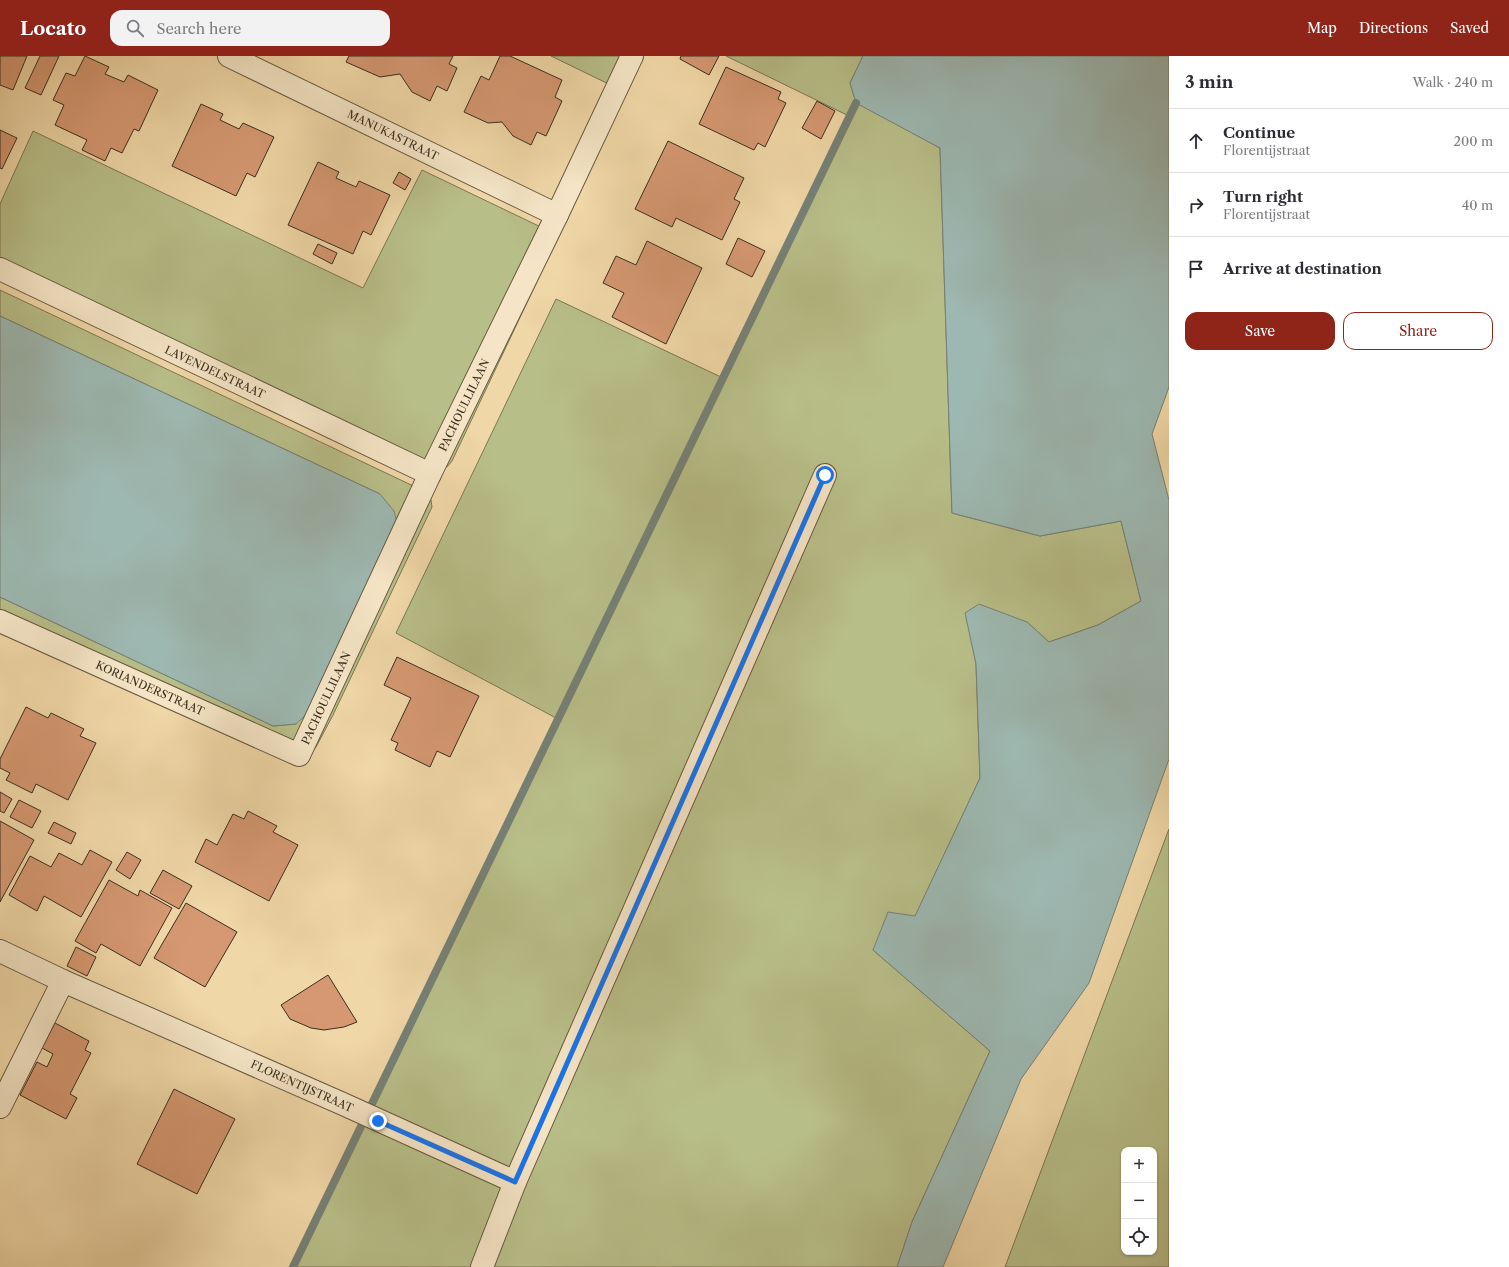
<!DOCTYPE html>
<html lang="en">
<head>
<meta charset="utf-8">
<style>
  :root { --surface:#fff; --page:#f2f2f3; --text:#2b2b33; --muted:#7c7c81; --line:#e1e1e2; --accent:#8f2418 }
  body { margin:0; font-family:"Libre Caslon Text",serif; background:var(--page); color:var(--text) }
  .controls { position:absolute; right:12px; bottom:12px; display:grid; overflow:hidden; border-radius:8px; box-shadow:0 1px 3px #0004 }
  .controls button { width:36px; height:36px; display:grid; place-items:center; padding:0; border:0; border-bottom:1px solid var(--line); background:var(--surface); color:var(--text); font:20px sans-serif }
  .stop { position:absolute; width:12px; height:12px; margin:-9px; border:3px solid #1a73e8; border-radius:50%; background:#fff }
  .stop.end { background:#1a73e8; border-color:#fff; box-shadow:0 1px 4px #0008 }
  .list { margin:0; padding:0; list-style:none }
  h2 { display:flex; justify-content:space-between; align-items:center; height:52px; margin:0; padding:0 16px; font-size:17px }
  h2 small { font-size:13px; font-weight:400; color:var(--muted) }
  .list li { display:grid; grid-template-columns:26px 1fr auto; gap:12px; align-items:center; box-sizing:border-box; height:64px; padding:0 16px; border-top:1px solid var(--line) }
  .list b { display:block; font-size:15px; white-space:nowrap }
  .list p { margin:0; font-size:13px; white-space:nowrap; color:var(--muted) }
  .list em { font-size:13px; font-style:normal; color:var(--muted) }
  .actions { display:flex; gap:8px; padding:12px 16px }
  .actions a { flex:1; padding:9px 0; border:1px solid var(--accent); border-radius:12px; text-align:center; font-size:14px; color:var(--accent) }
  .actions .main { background:var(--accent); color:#fff }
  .icon { flex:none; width:22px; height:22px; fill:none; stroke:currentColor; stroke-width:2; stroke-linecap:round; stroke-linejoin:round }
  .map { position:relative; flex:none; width:1169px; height:1211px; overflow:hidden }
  header { display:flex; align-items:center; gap:24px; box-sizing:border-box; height:56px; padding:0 20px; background:var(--accent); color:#fff }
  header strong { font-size:19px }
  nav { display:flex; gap:22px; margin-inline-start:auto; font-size:14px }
  .search { width:280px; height:36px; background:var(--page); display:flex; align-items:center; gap:10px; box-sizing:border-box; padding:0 14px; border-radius:12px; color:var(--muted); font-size:15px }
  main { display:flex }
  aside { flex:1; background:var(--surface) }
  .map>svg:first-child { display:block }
  .green { fill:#b8be88; stroke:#7a7653; fill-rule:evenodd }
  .water { fill:#9db8b1; stroke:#768176 }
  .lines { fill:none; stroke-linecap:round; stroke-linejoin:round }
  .stream { stroke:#768176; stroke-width:8 }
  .building { fill:#d59872; stroke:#3b2e1e }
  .street-casing { stroke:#685840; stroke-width:24 }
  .street { stroke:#f5e5c6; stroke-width:22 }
  .route { stroke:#1a73e8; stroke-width:5 }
  .labels { text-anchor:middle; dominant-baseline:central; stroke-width:3.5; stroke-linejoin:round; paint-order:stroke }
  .street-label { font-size:11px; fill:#3b2e1e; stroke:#f5e5c6 }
</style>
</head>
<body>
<header>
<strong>Locato</strong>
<div class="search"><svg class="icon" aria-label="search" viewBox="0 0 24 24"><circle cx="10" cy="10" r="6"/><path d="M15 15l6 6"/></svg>Search here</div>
<nav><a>Map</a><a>Directions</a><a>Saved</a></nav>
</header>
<main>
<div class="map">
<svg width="1169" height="1211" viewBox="0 0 1169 1211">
  <rect width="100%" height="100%" fill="#f0d7a7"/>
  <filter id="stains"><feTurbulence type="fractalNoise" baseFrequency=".005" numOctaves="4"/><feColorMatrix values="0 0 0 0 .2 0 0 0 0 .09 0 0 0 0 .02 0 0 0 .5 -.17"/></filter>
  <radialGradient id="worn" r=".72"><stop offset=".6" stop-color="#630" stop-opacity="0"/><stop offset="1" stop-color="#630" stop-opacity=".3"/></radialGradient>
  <g class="green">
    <polygon points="551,0 641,0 623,35"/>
    <polygon points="726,0 863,0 850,27 856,46 940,92 952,457 1040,480 1121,465 1141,545 1098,569 1049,586 1027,566 966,557 976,608 980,722 915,861 873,894 990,995 912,1166 897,1211 293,1211 558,663 396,577 556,243 723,322 849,60"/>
    <polygon points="33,75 363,232 422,114 545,173 552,183 551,196 452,405 448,410 440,414 0,211 0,148"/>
    <polygon points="0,234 426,436 431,444 432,451 333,659 316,691 308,701 0,565 0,541 273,670 296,668 380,438 0,260"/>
    <path d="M1169,773V1211H1005ZM1124,1094H1154V1196H1124Z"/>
  </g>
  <g class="water">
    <polygon points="863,0 1169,0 1169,331 1152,378 1169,444 1169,703 1089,927 1021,1023 943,1211 897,1211 912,1166 990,995 873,894 888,856 915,860 980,722 976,608 965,557 979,548 1027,566 1049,586 1098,569 1141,545 1121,465 1040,480 952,457 940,92 856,47 850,27"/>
    <polygon points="0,260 380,438 394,455 399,475 315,650 296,668 273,670 0,541"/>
  </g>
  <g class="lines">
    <polyline class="stream" points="293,1211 856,47"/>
  </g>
  <g class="building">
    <polygon points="0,0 27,0 13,34 0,29"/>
    <polygon points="40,0 59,0 41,39 25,32"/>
    <polygon points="85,0 109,11 105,18 124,26 128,19 158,34 139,75 134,73 122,97 111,92 105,105 82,94 87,84 55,69 64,49 53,44 66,17 75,20"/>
    <polygon points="349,0 453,0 449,8 457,12 447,35 437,30 430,45 412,36 400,18 380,21 346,6"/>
    <polygon points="500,0 510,0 562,24 555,41 562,45 546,80 537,76 531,89 513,80 502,66 488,67 464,56 481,20 489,24"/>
    <polygon points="681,0 719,0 709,19 680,3"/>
    <polygon points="726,11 781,36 778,43 786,47 765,91 758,87 754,94 699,68"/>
    <polygon points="817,45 835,55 821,83 802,72"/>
    <polygon points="201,48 223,58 220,64 239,73 243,67 274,81 255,121 247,117 236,140 172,110"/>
    <polygon points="0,74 17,82 2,113 0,112"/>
    <polygon points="668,85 744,122 734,143 740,146 722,184 676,162 672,171 635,153"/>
    <polygon points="318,106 339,116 336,122 356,131 359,125 390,139 371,179 363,175 353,198 288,169"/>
    <polygon points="399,116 411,123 405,134 393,127"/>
    <polygon points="738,182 765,195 752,221 726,208"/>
    <polygon points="647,185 702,212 666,288 612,261 624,237 603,227 616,200 636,209"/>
    <polygon points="318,188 337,197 332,208 313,198"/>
    <polygon points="397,601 479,640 450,701 437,695 430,711 395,694 398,687 391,684 411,642 384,629"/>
    <polygon points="26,651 48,662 51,657 84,673 80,680 96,687 68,744 36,728 32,737 6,724 10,717 0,712 0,703"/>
    <polygon points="0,736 12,743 4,757 0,755"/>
    <polygon points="19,744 41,755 32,772 10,761"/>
    <polygon points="248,755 277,770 273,776 298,789 269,845 195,806 206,783 217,789 233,758 244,763"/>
    <polygon points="0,765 34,784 0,846"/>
    <polygon points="54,766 76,777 71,788 48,777"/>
    <polygon points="90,794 112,806 81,861 44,840 37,855 9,839 30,800 51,811 59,797 82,809"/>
    <polygon points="127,796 141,804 130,823 116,814"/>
    <polygon points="163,814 192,830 179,853 150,837"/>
    <polygon points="109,824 138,840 140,834 172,852 140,910 101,888 96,897 75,885"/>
    <polygon points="186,847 237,876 205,931 154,902"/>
    <polygon points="76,891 96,901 87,920 67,910"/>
    <polygon points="328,919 357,966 344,971 324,974 311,972 290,963 281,949"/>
    <polygon points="55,967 89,985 85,994 91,997 70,1038 77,1042 66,1063 20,1039 37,1006 47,1011 53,998 42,992"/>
    <polygon points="174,1033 235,1063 197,1138 137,1108"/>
  </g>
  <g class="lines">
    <defs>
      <g id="street">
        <polyline points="229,0 557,159"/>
        <polyline points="0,213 430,418"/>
        <polyline points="0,565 299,699 430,418 557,159 632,0"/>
        <polyline points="0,895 63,925 343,1048 515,1126 825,419"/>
        <polyline points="0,1051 63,925"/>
        <polyline points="482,1211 515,1126"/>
      </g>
    </defs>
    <use href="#street" class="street-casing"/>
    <use href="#street" class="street"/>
  </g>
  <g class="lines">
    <polyline class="route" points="378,1065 515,1126 825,419"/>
  </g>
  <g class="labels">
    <g class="street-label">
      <text transform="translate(393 79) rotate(26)">MANUKASTRAAT</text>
      <text transform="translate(215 316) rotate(25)">LAVENDELSTRAAT</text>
      <text transform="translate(464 349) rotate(-64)">PACHOULLILAAN</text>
      <text transform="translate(150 632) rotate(24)">KORIANDERSTRAAT</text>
      <text transform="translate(326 642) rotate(-65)">PACHOULLILAAN</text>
      <text transform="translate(302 1030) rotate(24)">FLORENTIJSTRAAT</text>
    </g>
  </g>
  <rect width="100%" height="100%" filter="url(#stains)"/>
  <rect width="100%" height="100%" fill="url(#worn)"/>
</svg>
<div class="controls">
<button>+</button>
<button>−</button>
<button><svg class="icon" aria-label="locate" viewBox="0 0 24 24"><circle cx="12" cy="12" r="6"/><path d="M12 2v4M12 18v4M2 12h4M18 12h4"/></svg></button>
</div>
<div class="stop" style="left:825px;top:419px"></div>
<div class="stop end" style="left:378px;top:1065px"></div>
</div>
<aside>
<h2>3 min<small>Walk · 240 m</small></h2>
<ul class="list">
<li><svg class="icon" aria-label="ahead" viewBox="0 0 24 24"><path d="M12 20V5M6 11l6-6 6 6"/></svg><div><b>Continue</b><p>Florentijstraat</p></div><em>200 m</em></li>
<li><svg class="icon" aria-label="right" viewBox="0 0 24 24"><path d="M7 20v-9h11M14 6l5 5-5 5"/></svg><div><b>Turn right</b><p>Florentijstraat</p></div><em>40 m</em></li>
<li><svg class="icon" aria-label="arrive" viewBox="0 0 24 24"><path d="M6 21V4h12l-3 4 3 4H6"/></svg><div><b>Arrive at destination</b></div></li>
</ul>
<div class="actions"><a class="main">Save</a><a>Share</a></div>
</aside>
</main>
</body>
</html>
